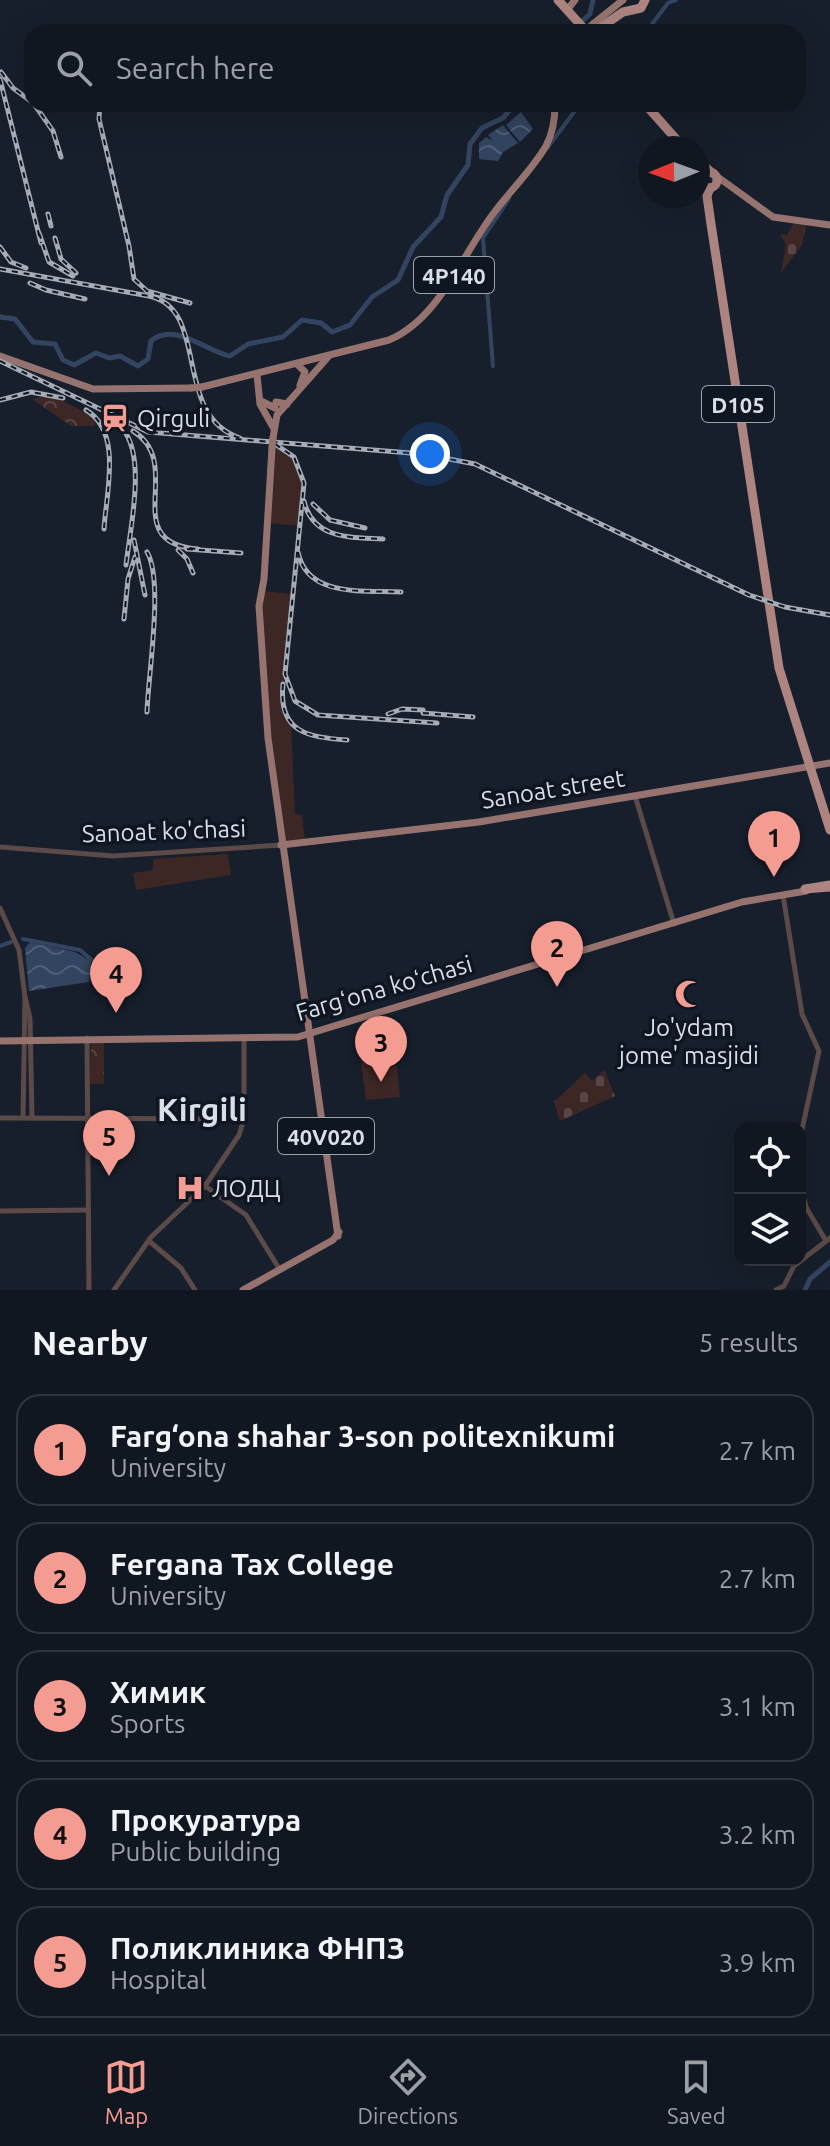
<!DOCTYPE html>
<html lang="en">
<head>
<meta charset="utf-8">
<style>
  :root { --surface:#111721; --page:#1a202a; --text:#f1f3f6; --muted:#9c9fa5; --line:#30363f; --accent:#f59c92 }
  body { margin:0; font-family:Ubuntu,sans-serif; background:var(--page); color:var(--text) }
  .controls { position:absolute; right:24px; bottom:24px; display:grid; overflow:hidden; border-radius:16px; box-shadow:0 8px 32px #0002 }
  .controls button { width:72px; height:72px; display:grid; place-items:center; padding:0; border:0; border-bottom:2px solid var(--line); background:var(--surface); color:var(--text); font:40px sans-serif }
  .compass { position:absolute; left:638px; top:136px; width:72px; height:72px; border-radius:50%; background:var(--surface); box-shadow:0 8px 32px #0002; rotate:269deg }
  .you { position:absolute; left:430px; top:454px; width:28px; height:28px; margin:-20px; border:6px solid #fff; border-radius:50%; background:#1a73e8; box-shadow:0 0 0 12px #1a73e833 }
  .badge { display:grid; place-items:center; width:52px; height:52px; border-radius:50%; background:var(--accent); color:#111; font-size:26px; font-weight:700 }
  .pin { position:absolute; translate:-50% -66px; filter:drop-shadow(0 2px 4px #0008) }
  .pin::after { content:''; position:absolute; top:42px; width:28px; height:24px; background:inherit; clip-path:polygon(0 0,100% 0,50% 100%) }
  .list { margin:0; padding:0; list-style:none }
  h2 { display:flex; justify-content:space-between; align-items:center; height:104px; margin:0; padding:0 32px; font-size:34px }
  h2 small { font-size:26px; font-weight:400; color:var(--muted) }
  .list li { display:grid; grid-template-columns:52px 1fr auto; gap:24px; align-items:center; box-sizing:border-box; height:112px; margin:0 16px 16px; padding:0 16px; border:2px solid var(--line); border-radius:24px }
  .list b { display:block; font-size:30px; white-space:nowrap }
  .list p { margin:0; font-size:26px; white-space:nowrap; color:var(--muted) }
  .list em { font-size:26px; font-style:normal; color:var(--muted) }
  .icon { flex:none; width:44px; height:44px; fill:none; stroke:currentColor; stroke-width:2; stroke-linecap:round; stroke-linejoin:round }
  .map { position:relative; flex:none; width:830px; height:1290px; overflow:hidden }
  .search { position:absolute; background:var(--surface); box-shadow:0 8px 32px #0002; left:24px; right:24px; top:24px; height:88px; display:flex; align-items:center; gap:20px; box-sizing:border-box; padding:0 28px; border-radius:24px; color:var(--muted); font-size:30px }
  .sheet { height:744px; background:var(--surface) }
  nav { display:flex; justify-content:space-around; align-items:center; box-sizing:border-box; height:112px; border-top:2px solid var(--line); background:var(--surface); font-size:22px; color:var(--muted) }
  nav a { display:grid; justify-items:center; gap:4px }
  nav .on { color:var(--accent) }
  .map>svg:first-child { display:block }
  .green { fill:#3c2725 }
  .forest { fill:url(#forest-crowns) }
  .cemetery { fill:url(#cemetery-stones) }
  .water { fill:url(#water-waves) }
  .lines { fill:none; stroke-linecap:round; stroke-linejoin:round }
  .canal { stroke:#32445f; stroke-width:4 }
  .river { stroke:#32445f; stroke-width:5 }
  .minor { stroke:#5b4a48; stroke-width:5 }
  .major { stroke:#96736f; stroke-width:7 }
  .highway { stroke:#ad847f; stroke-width:9 }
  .rail-casing { stroke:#a5acb5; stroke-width:5 }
  .rail { stroke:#0e1622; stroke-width:2; stroke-dasharray:6; stroke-linecap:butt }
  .major-bridge { stroke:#96736f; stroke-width:7 }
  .labels { text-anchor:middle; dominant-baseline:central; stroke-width:7; stroke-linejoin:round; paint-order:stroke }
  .shield { fill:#0e1622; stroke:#9ca3ac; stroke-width:2 }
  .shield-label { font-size:22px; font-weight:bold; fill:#d9dfe7 }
  .poi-label { font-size:24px; fill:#d9dfe7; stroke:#0e1622; text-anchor:start }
  .street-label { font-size:24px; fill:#d9dfe7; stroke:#0e1622 }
  .district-label { font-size:32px; font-weight:bold; fill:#d9dfe7; stroke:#0e1622 }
</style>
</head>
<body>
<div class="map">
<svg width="830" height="1290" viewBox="0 0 830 1290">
  <defs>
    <pattern id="forest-crowns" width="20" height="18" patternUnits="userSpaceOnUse" patternTransform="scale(2)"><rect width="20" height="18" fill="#3c2725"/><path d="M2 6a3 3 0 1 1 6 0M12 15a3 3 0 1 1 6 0" fill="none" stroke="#584645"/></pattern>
    <pattern id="cemetery-stones" width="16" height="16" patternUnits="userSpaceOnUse" patternTransform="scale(2)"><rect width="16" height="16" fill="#3c2725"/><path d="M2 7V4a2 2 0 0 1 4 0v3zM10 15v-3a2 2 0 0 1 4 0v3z" fill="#584645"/></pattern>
    <pattern id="water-waves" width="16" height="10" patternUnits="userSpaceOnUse" patternTransform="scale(2)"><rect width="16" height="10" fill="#32445f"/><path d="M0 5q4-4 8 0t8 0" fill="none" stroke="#4f5f76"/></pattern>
  </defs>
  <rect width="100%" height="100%" fill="#171f2c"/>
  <g class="green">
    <path d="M275,448C310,458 301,498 299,526L269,523Z"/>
    <polygon points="263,591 291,594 281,704 291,725 295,814 302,815 305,841 282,843 260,620"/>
    <polygon points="228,854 231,875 136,890 133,873 153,870 153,859"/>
    <polygon points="361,1062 397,1066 400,1097 366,1100"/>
  </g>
  <g class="forest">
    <polygon points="52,395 95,418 95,426 71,426 32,399"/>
    <polygon points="91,1042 104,1042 104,1084 90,1084"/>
  </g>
  <g class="cemetery">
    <polygon points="793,224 806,225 802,245 781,273 786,245 780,234 787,235"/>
    <polygon points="604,1070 615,1096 560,1121 554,1102 585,1073 592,1081"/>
  </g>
  <g class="water">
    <polygon points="521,112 533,129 520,142 506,125"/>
    <polygon points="503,125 518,143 503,152 498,161 479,159 479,143 486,137 493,141 488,135"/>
    <polygon points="30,942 75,952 91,961 89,982 29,991 25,948"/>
  </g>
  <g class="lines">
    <g class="canal">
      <polyline points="646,32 668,3 676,0"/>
      <polyline points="548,147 580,104"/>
      <polyline points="493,366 483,238 509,199"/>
      <polyline points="23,939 80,950 99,966 130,968 133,985"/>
      <polyline points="0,946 11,942"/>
    </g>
    <g class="river">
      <polyline points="570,32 590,14 593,0"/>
      <path d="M0,317L15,319L33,342L55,344L63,360L74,365L96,353L109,358L120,356L138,366L148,359L151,341C175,321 207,352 230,356L248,344L283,337L302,320L321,323L332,332L350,325L372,297L398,280L413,247L441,217L447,195L468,165L470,144L482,128L503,118L515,104"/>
      <polyline points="805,1290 810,1279 830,1262"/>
    </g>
    <g class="minor">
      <polyline points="635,796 674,924"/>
      <polyline points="0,847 113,856 281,845"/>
      <polyline points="783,895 802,1014 819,1051 800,1139"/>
      <polyline points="0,908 19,950 25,997"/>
      <polyline points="87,1038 89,1290"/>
      <polyline points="0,1118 244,1119"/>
      <polyline points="23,1118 25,997 30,1018 32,1118"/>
      <polyline points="800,1174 800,1176"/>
      <polyline points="800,1184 806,1207 826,1241"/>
      <polyline points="205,1186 246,1215 280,1270"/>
      <polyline points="0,1211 88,1210"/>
      <polyline points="149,1241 181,1268 195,1290"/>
      <polyline points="114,1290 151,1237 205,1186 239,1135 244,1119 244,1037"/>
      <polyline points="776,1290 784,1286 794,1266 830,1238"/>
    </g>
    <g class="major">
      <polyline points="567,10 575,0"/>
      <polyline points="593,24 623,0"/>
      <polyline points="715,175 773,217 830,225"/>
      <polyline points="0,356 93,389 191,388"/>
      <polyline points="297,364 305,372 300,385"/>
      <polyline points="257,375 260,404 273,427"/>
      <path d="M202,387L389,340C439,319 462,255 493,214C510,191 532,170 546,146C553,133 555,119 555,104"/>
      <polyline points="261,401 275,408"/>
      <polyline points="276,402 287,404"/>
      <polyline points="273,438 277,415 328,357"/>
      <polyline points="272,448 264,579 259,606 268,738 338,1236"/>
      <polyline points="281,845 479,822 830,763"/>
      <polyline points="0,1041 298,1037 742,902 806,891"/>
      <polyline points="243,1290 333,1240 339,1232"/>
    </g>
    <g class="highway">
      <polyline points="558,0 587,32"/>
      <polyline points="594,32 623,12 641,8 645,0"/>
      <polyline points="645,104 684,148"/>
      <polyline points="698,160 712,173"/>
      <circle cx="709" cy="180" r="8"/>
      <polyline points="710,188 707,196 711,224 779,668 830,830"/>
      <polyline points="830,885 805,889 830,887"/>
    </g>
    <defs>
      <g id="rail">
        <polyline points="1,72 13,88 32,102"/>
        <polyline points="0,79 41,243"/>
        <polyline points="34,104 53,131 61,157"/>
        <polyline points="100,104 99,119 129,246 134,279 147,291 190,303"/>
        <polyline points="48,214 51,226"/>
        <polyline points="39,233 49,262 73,276"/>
        <polyline points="55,238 61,259 76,273"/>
        <polyline points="0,247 11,262 26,268"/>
        <path d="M0,269L149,296C211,309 171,415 240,438"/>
        <polyline points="30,283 46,290 85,299"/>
        <polyline points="0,361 148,432 423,454 475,464 749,595 785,607 830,615"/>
        <polyline points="0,400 31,392 63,398"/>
        <path d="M86,410C123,432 106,493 104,529"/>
        <path d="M122,428C147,456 130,529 126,565"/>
        <path d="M133,431C187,464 116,543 198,549"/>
        <polyline points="275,444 294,457 304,483 285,674 295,701 318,715 437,723"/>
        <path d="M304,501C313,540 351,537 383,539"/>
        <polyline points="313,504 330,520 365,528"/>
        <polyline points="134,540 145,595"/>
        <polyline points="187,549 241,553"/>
        <polyline points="178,550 187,559 193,573"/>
        <path d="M298,552C307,598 364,590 401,592"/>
        <polyline points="124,619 128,579 135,557"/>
        <path d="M283,684C278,733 308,737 347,740"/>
        <path d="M147,712C148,676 164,580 147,552"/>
        <polyline points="423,713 473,717"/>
        <polyline points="388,714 402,709 423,710"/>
      </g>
    </defs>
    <use href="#rail" class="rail-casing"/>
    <use href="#rail" class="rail"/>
    <g class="major-bridge">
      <polyline points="584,32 593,24"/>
      <polyline points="191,388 202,387"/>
      <polyline points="272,448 273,438"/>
    </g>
  </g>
  <defs>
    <symbol id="station-bare" viewBox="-9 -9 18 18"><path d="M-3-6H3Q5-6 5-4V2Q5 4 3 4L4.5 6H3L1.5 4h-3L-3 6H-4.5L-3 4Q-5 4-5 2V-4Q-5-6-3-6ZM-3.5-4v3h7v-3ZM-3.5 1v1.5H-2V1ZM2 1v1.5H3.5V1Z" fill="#f59c92" stroke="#0e1622" stroke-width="2.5" paint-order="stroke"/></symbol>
    <symbol id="mosque-bare" viewBox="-9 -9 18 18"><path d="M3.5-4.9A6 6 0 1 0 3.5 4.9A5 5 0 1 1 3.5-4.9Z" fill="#f59c92" stroke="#0e1622" stroke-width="2.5" paint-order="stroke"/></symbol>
    <symbol id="hospital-bare" viewBox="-9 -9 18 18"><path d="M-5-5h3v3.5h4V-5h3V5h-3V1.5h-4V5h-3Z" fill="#f59c92" stroke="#0e1622" stroke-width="2.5" paint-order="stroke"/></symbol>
  </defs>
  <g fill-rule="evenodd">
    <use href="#station-bare" x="95" y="398" width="40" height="40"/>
    <use href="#mosque-bare" x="669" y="974" width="40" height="40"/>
    <use href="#hospital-bare" x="170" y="1168" width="40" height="40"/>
  </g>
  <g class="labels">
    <g class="shield">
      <rect x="414" y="257" width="80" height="36" rx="6"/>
      <rect x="702" y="386" width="72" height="36" rx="6"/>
      <rect x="278" y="1118" width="96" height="36" rx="6"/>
    </g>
    <g class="shield-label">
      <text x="454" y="275">4P140</text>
      <text x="738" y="404">D105</text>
      <text x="326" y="1136">40V020</text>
    </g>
    <g class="poi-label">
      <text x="137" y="418">Qirguli</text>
      <text x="689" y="1027" text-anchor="middle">Jo'ydam<tspan x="689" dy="28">jome' masjidi</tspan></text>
      <text x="212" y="1188">ЛОДЦ</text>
    </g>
    <g class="street-label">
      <text transform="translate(553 789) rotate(-9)">Sanoat street</text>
      <text transform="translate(164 831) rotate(-2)">Sanoat ko'chasi</text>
      <text transform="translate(384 988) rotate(-16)">Fargʻona koʻchasi</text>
    </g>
    <g class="district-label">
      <text x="202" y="1109">Kirgili</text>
    </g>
  </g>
</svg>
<div class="controls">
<button><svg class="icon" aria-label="locate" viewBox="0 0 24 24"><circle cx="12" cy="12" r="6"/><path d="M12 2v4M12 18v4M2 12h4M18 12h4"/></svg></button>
<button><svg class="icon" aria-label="layers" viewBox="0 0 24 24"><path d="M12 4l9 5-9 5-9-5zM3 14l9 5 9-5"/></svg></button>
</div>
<svg class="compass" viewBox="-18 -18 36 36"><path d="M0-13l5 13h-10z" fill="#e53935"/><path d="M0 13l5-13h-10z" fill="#9c9fa5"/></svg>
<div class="you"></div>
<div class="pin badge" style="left:774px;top:877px">1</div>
<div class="pin badge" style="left:557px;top:987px">2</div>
<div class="pin badge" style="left:381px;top:1082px">3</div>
<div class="pin badge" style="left:116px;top:1013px">4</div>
<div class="pin badge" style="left:109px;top:1176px">5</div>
<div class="search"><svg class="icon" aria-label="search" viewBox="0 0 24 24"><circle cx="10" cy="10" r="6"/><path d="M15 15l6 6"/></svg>Search here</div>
</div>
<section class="sheet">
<h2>Nearby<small>5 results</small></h2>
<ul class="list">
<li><span class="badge">1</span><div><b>Farg‘ona shahar 3-son politexnikumi</b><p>University</p></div><em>2.7 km</em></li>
<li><span class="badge">2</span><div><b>Fergana Tax College</b><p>University</p></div><em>2.7 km</em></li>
<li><span class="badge">3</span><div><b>Химик</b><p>Sports</p></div><em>3.1 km</em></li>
<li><span class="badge">4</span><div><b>Прокуратура</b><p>Public building</p></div><em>3.2 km</em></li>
<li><span class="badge">5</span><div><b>Поликлиника ФНПЗ</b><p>Hospital</p></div><em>3.9 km</em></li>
</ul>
</section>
<nav>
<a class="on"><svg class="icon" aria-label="map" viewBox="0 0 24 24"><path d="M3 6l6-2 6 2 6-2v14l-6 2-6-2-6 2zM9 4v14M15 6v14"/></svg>Map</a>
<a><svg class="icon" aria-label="directions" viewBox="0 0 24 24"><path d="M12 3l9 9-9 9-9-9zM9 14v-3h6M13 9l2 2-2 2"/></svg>Directions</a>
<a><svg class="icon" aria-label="saved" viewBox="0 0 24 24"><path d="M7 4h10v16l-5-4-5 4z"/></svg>Saved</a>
</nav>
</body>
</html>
